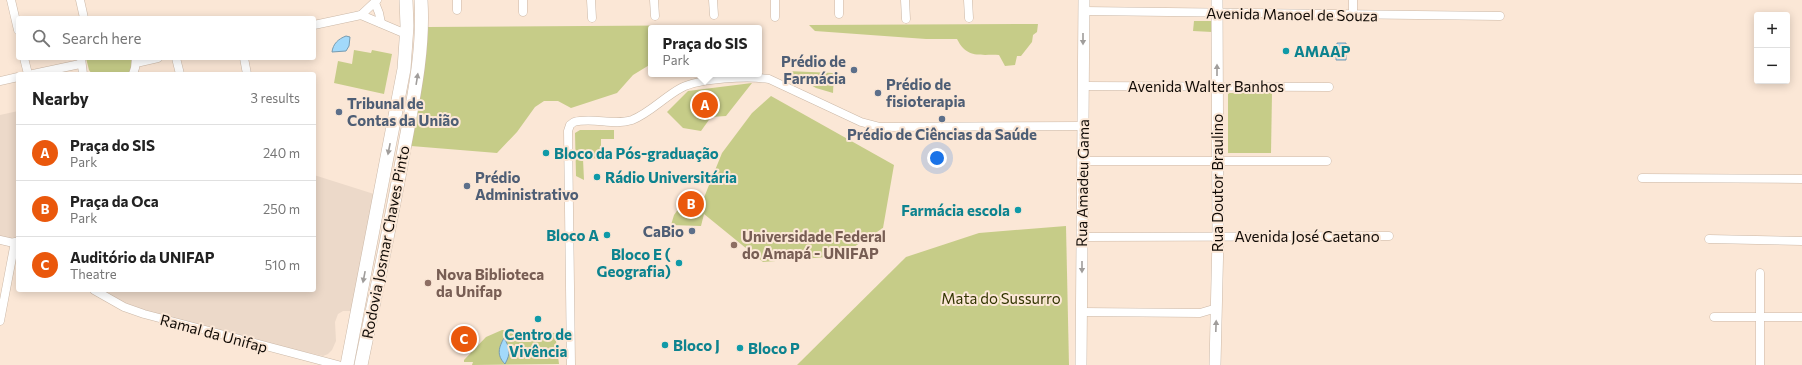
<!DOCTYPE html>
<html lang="en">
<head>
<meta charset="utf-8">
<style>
  :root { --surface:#fff; --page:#f6f6f6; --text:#222; --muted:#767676; --line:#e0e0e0; --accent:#ea580c }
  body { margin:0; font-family:Commissioner,sans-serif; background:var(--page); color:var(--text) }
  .controls { position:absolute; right:12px; top:12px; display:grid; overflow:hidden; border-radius:4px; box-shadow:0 2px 10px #0003 }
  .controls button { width:36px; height:36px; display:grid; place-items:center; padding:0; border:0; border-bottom:1px solid var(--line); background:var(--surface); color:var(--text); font:20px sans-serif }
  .you { position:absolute; left:937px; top:158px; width:14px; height:14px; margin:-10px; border:3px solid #fff; border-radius:50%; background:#1a73e8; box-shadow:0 0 0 6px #1a73e833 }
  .badge { display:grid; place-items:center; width:26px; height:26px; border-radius:50%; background:var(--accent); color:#fff; font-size:13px; font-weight:700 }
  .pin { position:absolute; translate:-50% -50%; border:2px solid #fff; box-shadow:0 1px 4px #0006 }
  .popup { position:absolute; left:648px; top:25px; width:114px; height:52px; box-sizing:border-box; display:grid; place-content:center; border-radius:4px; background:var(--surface); filter:drop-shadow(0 1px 3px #0005); font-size:13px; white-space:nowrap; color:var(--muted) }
  .popup b { font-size:15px; color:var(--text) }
  .popup::after { content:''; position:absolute; left:50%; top:100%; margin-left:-8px; border:8px solid transparent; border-top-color:var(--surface) }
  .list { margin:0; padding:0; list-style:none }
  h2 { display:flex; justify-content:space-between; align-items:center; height:52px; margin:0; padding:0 16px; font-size:17px }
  h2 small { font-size:13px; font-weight:400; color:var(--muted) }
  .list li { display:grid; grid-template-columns:26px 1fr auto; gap:12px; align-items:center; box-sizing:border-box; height:56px; padding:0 16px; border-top:1px solid var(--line) }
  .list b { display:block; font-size:15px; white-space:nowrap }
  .list p { margin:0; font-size:13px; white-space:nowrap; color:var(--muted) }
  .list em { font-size:13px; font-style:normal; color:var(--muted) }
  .icon { flex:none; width:22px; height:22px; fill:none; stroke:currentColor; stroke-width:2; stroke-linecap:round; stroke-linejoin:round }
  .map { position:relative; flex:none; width:1802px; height:365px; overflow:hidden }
  .search { position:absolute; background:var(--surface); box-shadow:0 2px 10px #0003; left:16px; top:16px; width:300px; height:44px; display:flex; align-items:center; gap:10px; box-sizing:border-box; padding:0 14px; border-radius:4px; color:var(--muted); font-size:15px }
  .panel { position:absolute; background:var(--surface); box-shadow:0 2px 10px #0003; left:16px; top:72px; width:300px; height:220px; border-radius:4px }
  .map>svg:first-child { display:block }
  .commercial { fill:#ecd9c9 }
  .green { fill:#c6cc88 }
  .water { fill:#a2d9fa; stroke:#769bb1 }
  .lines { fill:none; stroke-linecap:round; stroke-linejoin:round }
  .street-casing { stroke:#cbb8a7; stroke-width:9 }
  .secondary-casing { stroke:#cbb8a7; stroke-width:12 }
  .primary-casing { stroke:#cbb8a7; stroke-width:14 }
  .street { stroke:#fff; stroke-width:8 }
  .secondary { stroke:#fff; stroke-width:11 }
  .primary { stroke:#fff; stroke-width:13 }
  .oneway { fill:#a09d9b }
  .culture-dot { fill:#0f9aa8; stroke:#fbe7d6; stroke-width:1.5 }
  .service-dot { fill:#5c6f8a; stroke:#fbe7d6; stroke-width:1.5 }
  .education-dot { fill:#8d6e63; stroke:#fbe7d6; stroke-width:1.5 }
  .labels { text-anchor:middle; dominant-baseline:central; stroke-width:4; stroke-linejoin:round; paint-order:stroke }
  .street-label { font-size:15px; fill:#110b06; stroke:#fbe7d6 }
  .culture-label { font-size:15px; font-weight:bold; fill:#0d838f; stroke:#fbe7d6; text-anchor:start }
  .service-label { font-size:15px; font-weight:bold; fill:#4e5e75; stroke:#fbe7d6; text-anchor:start }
  .education-label { font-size:15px; font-weight:bold; fill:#785e54; stroke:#fbe7d6; text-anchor:start }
  .park-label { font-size:15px; fill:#323400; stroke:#fbe7d6 }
</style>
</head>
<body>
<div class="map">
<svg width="1802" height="365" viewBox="0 0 1802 365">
  <rect width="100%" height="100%" fill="#fbe7d6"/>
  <g class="commercial">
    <polygon points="18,111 18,240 0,236 0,115"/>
    <polygon points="314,175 374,194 351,311 343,311 338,314 335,322 336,341 332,350 328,354 323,356 136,313 98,290 314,290"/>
  </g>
  <g class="green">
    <polygon points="1194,21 1212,21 1212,32 1193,31"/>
    <path d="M1038,24L1037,32L1033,35L1032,42L1021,56H1017L1015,65L1005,66L999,55C980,54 967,59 957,39H926L815,31L809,25Z"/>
    <polygon points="742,25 745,28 651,28 651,64 633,75 617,93 571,108 558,101 544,101 535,107 517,132 497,153 411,146 422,84 428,27"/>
    <polygon points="354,50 371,53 372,50 392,54 384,94 334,83 338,61 352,64"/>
    <polygon points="86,58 134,58 131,74 92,74 89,70"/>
    <polygon points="787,71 834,73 833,93 816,88"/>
    <polygon points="752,83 726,116 711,117 701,131 683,128 667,112 688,91"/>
    <polygon points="1228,93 1272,93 1271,153 1228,153"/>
    <polygon points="771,96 894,165 883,228 840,256 763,262 704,214 701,226 671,225 674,215 691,191 703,200 722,153 752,113"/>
    <polygon points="580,130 614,130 614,139 601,139 601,158 583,159 584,180 576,176 575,133"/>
    <polygon points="1066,226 1069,365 797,365 906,257 979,233"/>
    <polygon points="502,330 555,333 559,364 472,365 473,362 464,362 464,360 486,337"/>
  </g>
  <g class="water">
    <path d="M346,36L350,37L349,46L346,51L332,52C333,44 338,39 346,36Z"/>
    <polygon points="1337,43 1346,43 1346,60 1336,60"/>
    <path d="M504,338C510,348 511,353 505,364C496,355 499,347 504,338Z"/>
  </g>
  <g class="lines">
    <defs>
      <g id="street">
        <polyline points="11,0 18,30"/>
        <polyline points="80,0 84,18"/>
        <polyline points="457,0 457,10"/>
        <polyline points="523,0 523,12"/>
        <polyline points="591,0 592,18"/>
        <polyline points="654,0 655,16"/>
        <polyline points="713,0 714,15"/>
        <polyline points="775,0 775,17"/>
        <polyline points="839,0 839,14"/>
        <polyline points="905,0 906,19"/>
        <polyline points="968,0 969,18"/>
        <polyline points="375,3 379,13 381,23"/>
        <polyline points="1084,11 1500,16"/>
        <polyline points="361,15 406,34"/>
        <polyline points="1353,15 1353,0"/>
        <polyline points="314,25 361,15 377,0"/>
        <polyline points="24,58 28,74"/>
        <polyline points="81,58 83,74"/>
        <polyline points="176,58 180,74"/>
        <polyline points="244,58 247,74"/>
        <polyline points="136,63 158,58"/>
        <polyline points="33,74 80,64"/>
        <polyline points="133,74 135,68 136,58"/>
        <polyline points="0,81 18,77"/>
        <polyline points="1083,86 1329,87"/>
        <polyline points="1083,161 1327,161"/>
        <polyline points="1642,178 1802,179"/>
        <polyline points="1082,237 1389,236"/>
        <polyline points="1709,239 1802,241"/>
        <polyline points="0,240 18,244"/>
        <polyline points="1760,273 1760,365"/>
        <polyline points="94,290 124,307 144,314 338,365"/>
        <polyline points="1082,312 1200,313 1217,308"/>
        <polyline points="1714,317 1802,317"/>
        <polyline points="0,321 15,242"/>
        <path d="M571,365L568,131L570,125L574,122C593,117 614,126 632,120C650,113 664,97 681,88C700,78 748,76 769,79L861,122L880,127L1083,126"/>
      </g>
      <g id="secondary">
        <polyline points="1081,365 1084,0"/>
        <polyline points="1215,365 1218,237 1217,0"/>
      </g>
      <g id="primary">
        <polyline points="347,365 404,69 407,26 406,0"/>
        <path d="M361,365C376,292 392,218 405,144C414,96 424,49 421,0"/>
      </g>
    </defs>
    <use href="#street" class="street-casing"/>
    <use href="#secondary" class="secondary-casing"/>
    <use href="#primary" class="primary-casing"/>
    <use href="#street" class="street"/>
    <use href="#secondary" class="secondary"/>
    <use href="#primary" class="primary"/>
  </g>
  <defs><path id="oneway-solid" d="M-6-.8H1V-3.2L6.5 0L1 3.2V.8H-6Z"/></defs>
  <g class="oneway">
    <use href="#oneway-solid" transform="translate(1083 39) rotate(90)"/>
    <use href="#oneway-solid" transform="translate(1217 70) rotate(-90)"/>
    <use href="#oneway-solid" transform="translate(417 79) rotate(-81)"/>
    <use href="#oneway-solid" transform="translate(389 149) rotate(101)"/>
    <use href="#oneway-solid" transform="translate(1082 267) rotate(90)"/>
    <use href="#oneway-solid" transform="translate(364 277) rotate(101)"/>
    <use href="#oneway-solid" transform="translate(1216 326) rotate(-88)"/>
  </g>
  <g class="culture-dot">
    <circle cx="1286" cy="51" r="4"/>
    <circle cx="546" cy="153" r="4"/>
    <circle cx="597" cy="177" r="4"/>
    <circle cx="1018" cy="210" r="4"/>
    <circle cx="607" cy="235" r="4"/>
    <circle cx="679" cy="263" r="4"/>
    <circle cx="538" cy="319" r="4"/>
    <circle cx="665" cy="345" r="4"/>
    <circle cx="740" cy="348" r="4"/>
  </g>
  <g class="service-dot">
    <circle cx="854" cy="70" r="4"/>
    <circle cx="878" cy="93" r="4"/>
    <circle cx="339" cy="112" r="4"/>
    <circle cx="942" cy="119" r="4"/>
    <circle cx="467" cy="186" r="4"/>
    <circle cx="692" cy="231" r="4"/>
  </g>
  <g class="education-dot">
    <circle cx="734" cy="245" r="4"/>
    <circle cx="428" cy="283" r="4"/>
  </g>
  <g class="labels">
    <g class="street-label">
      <text transform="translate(1292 14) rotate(1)">Avenida Manoel de Souza</text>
      <text x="1206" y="86">Avenida Walter Banhos</text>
      <text transform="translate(1082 183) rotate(-89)">Rua Amadeu Gama</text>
      <text transform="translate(1217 183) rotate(-90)">Rua Doutor Braulino</text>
      <text x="1307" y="236">Avenida José Caetano</text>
      <text transform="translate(385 242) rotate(-79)">Rodovia Josmar Chaves Pinto</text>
      <text transform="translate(214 333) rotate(15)">Ramal da Unifap</text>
    </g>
    <g class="culture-label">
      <text x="1294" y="51">AMAAP</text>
      <text x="554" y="153">Bloco da Pós-graduação</text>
      <text x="605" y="177">Rádio Universitária</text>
      <text x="1010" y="210" text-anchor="end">Farmácia escola</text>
      <text x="599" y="235" text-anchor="end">Bloco A</text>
      <text x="671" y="254" text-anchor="end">Bloco E (<tspan x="671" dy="17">Geografia)</tspan></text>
      <text x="538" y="334" text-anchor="middle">Centro de<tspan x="538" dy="17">Vivência</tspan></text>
      <text x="673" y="345">Bloco J</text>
      <text x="748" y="348">Bloco P</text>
    </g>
    <g class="service-label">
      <text x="846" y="61" text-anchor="end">Prédio de<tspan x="846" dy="17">Farmácia</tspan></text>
      <text x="886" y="84">Prédio de<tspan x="886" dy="17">fisioterapia</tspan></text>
      <text x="347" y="103">Tribunal de<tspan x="347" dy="17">Contas da União</tspan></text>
      <text x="942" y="134" text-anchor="middle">Prédio de Ciências da Saúde</text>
      <text x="475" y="177">Prédio<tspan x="475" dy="17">Administrativo</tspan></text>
      <text x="684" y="231" text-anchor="end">CaBio</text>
    </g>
    <g class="education-label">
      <text x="742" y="236">Universidade Federal<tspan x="742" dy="17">do Amapá - UNIFAP</tspan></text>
      <text x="436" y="274">Nova Biblioteca<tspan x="436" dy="17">da Unifap</tspan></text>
    </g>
    <g class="park-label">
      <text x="1001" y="298">Mata do Sussurro</text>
    </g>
  </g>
</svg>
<div class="controls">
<button>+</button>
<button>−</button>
</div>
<div class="you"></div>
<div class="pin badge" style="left:705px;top:105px">A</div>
<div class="popup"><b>Praça do SIS</b>Park</div>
<div class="pin badge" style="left:691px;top:204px">B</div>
<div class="pin badge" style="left:464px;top:339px">C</div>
<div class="search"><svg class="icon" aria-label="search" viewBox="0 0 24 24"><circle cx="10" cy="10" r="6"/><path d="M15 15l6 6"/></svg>Search here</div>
<section class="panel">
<h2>Nearby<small>3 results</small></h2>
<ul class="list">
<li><span class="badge">A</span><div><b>Praça do SIS</b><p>Park</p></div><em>240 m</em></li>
<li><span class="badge">B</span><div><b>Praça da Oca</b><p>Park</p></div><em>250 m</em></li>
<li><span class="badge">C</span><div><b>Auditório da UNIFAP</b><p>Theatre</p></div><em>510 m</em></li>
</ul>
</section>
</div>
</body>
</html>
